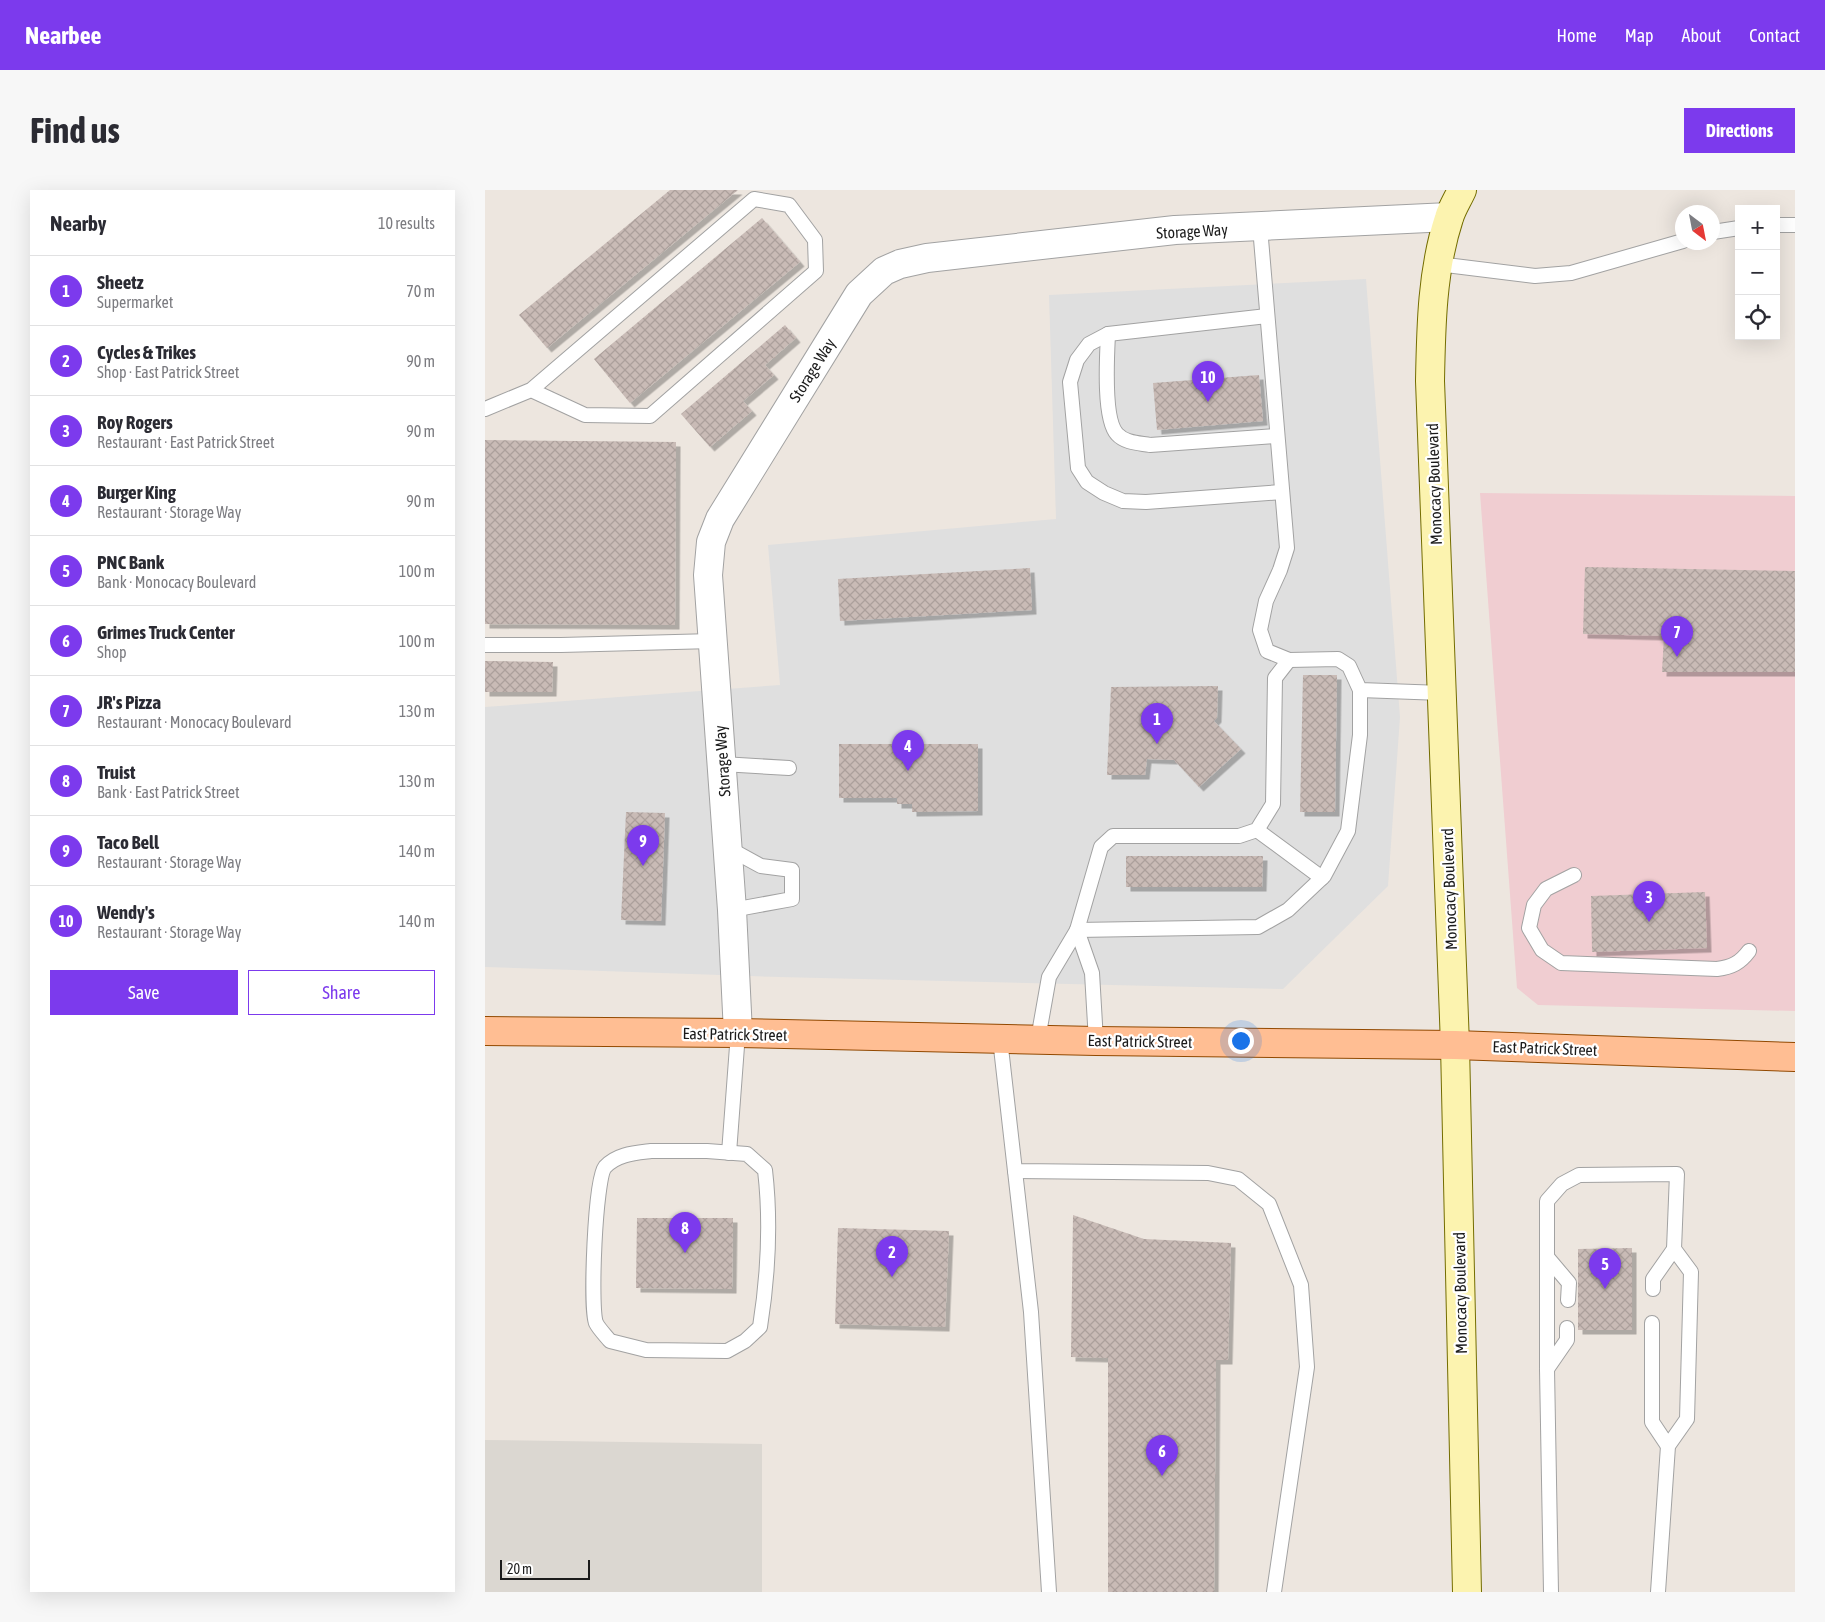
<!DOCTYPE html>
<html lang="en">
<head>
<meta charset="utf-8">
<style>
  :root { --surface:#fff; --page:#f7f7f7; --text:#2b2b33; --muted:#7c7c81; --line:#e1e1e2; --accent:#7c3aed }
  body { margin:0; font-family:"Asap Condensed",sans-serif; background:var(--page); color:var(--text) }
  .controls { position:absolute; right:15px; top:15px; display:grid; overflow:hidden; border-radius:0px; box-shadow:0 5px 20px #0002 }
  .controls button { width:45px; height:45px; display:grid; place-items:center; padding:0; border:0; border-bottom:1px solid var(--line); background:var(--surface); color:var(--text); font:25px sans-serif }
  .compass { position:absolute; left:1190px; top:15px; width:45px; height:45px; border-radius:50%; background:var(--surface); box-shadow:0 5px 20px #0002; rotate:148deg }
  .scale { position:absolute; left:15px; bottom:12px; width:90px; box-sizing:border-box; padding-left:5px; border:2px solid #1b1b1b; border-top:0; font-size:14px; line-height:18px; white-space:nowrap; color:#1b1b1b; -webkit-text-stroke:4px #fff; paint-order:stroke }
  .you { position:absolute; left:755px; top:850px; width:18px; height:18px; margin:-12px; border:4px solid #fff; border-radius:50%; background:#1a73e8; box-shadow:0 0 0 8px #1a73e833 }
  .badge { display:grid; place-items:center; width:32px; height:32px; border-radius:50%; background:var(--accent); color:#fff; font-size:16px; font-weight:700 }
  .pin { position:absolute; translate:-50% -41px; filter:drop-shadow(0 1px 2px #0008) }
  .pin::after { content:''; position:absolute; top:26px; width:18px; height:15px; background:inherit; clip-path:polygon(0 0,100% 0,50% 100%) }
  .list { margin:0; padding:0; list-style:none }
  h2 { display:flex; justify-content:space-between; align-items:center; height:65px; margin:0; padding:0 20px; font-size:21px }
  h2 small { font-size:16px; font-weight:400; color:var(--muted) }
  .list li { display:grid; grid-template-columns:32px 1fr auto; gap:15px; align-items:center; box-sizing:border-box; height:70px; padding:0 20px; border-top:1px solid var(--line) }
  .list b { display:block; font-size:19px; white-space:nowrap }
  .list p { margin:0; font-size:16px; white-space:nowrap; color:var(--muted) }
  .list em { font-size:16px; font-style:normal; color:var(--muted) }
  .actions { display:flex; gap:10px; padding:15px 20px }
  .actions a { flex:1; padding:11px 0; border:1px solid var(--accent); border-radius:0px; text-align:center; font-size:18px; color:var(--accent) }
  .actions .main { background:var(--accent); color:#fff }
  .icon { flex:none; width:28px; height:28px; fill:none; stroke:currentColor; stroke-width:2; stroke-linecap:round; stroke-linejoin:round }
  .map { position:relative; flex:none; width:1310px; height:1402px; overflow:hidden; border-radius:0px }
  header { display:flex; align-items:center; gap:30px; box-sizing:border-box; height:70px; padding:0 25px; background:var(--accent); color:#fff }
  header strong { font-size:24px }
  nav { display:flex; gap:28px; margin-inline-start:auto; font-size:18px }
  .intro { display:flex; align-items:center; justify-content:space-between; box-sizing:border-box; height:120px; padding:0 30px }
  h1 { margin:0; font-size:35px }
  .button { padding:12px 22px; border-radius:0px; background:var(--accent); color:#fff; font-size:18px; font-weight:700 }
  main { display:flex; gap:30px; padding:0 30px }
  aside { flex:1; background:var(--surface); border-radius:0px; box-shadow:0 5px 20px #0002 }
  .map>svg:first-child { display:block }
  .commercial { fill:#f0cdd1 }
  .airport { fill:#dbd7d1 }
  .parking { fill:#dfdfdf }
  .building { fill:url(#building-cross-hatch); filter:url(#shadow) }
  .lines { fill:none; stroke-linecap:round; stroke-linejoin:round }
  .service-casing { stroke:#a2a2a2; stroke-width:16 }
  .minor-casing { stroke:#a2a2a2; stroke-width:30 }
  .secondary-casing { stroke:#746d00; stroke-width:30 }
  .primary-casing { stroke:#924900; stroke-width:30 }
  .service { stroke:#fff; stroke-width:14 }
  .minor { stroke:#fff; stroke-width:28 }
  .secondary { stroke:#fcf3af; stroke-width:28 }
  .primary { stroke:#ffbe93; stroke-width:28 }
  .labels { text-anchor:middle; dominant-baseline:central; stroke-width:4.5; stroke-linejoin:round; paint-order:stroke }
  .street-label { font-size:16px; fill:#1b1b1b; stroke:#fff }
</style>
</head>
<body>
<header>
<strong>Nearbee</strong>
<nav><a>Home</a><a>Map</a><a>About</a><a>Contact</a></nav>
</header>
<div class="intro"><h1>Find us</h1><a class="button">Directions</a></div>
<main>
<aside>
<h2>Nearby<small>10 results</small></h2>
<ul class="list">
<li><span class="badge">1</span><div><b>Sheetz</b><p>Supermarket</p></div><em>70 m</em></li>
<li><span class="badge">2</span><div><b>Cycles &amp; Trikes</b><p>Shop · East Patrick Street</p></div><em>90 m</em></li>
<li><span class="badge">3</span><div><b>Roy Rogers</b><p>Restaurant · East Patrick Street</p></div><em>90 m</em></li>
<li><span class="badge">4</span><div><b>Burger King</b><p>Restaurant · Storage Way</p></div><em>90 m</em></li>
<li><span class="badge">5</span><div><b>PNC Bank</b><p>Bank · Monocacy Boulevard</p></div><em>100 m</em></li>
<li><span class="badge">6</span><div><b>Grimes Truck Center</b><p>Shop</p></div><em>100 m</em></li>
<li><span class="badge">7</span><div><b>JR's Pizza</b><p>Restaurant · Monocacy Boulevard</p></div><em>130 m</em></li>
<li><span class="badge">8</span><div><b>Truist</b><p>Bank · East Patrick Street</p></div><em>130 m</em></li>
<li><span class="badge">9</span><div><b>Taco Bell</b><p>Restaurant · Storage Way</p></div><em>140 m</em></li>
<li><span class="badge">10</span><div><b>Wendy's</b><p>Restaurant · Storage Way</p></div><em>140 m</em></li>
</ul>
<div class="actions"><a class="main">Save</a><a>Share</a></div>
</aside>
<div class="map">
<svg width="1310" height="1402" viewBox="0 0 1310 1402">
  <defs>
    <pattern id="building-cross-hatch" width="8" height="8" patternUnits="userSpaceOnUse" patternTransform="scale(1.25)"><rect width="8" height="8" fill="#c9bbb6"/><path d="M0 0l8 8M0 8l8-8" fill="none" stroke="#aca09c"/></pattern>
    <filter id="shadow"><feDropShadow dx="4.5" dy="4.5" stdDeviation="0" flood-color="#0004"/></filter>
  </defs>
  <rect width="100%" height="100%" fill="#ede6df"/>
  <polygon class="commercial" points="995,303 1310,306 1310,821 1053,815 1032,798"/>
  <polygon class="airport" points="0,1250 277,1254 277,1402 0,1402"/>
  <polygon class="parking" points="881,89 915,527 903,696 798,799 294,787 0,777 0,517 295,495 283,355 571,329 564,105"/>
  <g class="building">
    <polygon points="185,0 253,0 62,158 34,125"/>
    <polygon points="277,28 315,72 145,213 109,169"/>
    <polygon points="300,135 311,148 280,175 289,185 258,211 267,221 225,257 196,224"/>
    <polygon points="774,185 778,231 672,240 668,193"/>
    <polygon points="0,250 191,252 190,435 0,434"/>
    <polygon points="1100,377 1310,381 1310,482 1177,482 1179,446 1098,444"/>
    <polygon points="545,378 547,420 355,431 353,389"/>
    <polygon points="0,471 68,472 67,502 0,502"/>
    <polygon points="818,485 852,485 850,622 815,622"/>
    <polygon points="733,496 732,528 729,531 756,559 714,597 689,570 662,569 660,585 622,585 626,497"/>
    <polygon points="354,554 493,554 493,621 427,622 427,614 412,614 412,608 354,608"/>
    <polygon points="141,622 180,623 176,731 136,730"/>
    <polygon points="641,666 778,666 777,697 641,697"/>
    <polygon points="1220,702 1222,758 1107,762 1106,706"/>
    <polygon points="588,1025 659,1049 746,1053 743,1170 731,1170 729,1402 623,1402 623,1168 586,1167"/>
    <polygon points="152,1028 248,1028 247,1099 151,1098"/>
    <polygon points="353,1038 464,1041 460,1137 350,1134"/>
    <polygon points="1147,1058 1147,1140 1093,1140 1093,1059"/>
  </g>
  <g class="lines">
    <defs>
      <g id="service">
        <polyline points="1291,35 1310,35"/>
        <polyline points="775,37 802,358 795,380 781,411 775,440 782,461 804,470 853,469 864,476 875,500 957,503"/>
        <polyline points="1228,42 1254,38"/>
        <polyline points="953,74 1050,86 1086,83 1198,51"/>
        <polyline points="782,126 623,144 604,154 592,170 585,192 593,278 602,292 619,303 638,311 661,312 797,302"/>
        <path d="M623,144C622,165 618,229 632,244C640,253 654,253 665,255L792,246"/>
        <polyline points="0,219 46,200 269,9 304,15 330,50 331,81 165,226 100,225 46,200"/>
        <polyline points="0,455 76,455 228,451"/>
        <polyline points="237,574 304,578"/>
        <polyline points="772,640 837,688"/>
        <polyline points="243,658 276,676 307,680 307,709 247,720"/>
        <path d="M1089,685L1061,699L1049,715L1044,738L1057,760L1076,773L1232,779C1247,777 1255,773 1264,761"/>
        <polyline points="592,740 773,737 803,720 839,686 863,641 875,545 875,500"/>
        <polyline points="592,740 607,783 611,851"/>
        <polyline points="515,849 530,981 723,983 753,989 784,1014 816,1095 822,1177 789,1402"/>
        <polyline points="553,849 564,787 592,740 616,657 628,646 754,646 772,640 788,614 790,488 804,470"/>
        <path d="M166,961H222L262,964L280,980C286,1032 283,1086 275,1137L260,1151L242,1161L161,1160L125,1151C121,1146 114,1139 111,1133C105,1117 110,989 120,977C132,964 150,963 166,961Z"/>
        <polyline points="244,963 253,843"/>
        <polyline points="530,981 546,1122 564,1402"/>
        <polyline points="1062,1067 1084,1093 1083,1110"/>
        <polyline points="1168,1099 1168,1089 1189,1059"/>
        <polyline points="1167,1133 1167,1232 1183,1256"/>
        <polyline points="1062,1179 1082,1150 1082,1138"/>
        <polyline points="1066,1402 1062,1179 1062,1011 1077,994 1094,985 1192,984 1189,1059 1206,1082 1202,1229 1183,1256 1173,1402"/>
      </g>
      <polyline id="minor" points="253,843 247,720 223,385 226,352 235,329 374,104 399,81 415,74 442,68 690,40 964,27"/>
      <path id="secondary" d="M977,0C973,9 967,18 964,28C947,80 946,136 945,191L970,855L982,1402"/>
      <polyline id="primary" points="0,841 253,843 611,851 970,855 1310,867"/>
    </defs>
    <use href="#service" class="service-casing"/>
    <use href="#minor" class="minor-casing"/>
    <use href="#secondary" class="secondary-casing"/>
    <use href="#primary" class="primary-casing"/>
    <use href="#service" class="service"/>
    <use href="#minor" class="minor"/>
    <use href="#secondary" class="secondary"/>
    <use href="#primary" class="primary"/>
  </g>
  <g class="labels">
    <g class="street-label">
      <text transform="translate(707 41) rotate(-3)">Storage Way</text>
      <text transform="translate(327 180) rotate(-58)">Storage Way</text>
      <text transform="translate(949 294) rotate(-92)">Monocacy Boulevard</text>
      <text transform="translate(237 571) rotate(-94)">Storage Way</text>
      <text transform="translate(964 699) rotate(-92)">Monocacy Boulevard</text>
      <text transform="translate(250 844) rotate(1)">East Patrick Street</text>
      <text transform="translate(655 851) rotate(1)">East Patrick Street</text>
      <text transform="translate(1060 858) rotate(2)">East Patrick Street</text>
      <text transform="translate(975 1103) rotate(-91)">Monocacy Boulevard</text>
    </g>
  </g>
</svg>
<div class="controls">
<button>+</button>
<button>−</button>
<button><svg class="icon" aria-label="locate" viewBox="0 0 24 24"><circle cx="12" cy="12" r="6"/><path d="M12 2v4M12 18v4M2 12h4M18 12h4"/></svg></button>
</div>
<svg class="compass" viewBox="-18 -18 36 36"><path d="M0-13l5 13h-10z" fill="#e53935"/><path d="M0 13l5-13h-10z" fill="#7c7c81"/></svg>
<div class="scale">20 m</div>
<div class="you"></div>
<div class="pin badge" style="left:672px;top:554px">1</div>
<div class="pin badge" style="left:407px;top:1087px">2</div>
<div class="pin badge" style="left:1164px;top:732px">3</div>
<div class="pin badge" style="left:423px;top:581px">4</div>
<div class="pin badge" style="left:1120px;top:1099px">5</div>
<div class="pin badge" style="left:677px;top:1286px">6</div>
<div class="pin badge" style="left:1192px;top:467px">7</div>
<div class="pin badge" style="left:200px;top:1063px">8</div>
<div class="pin badge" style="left:158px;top:676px">9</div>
<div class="pin badge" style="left:723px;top:212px">10</div>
</div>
</main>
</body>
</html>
